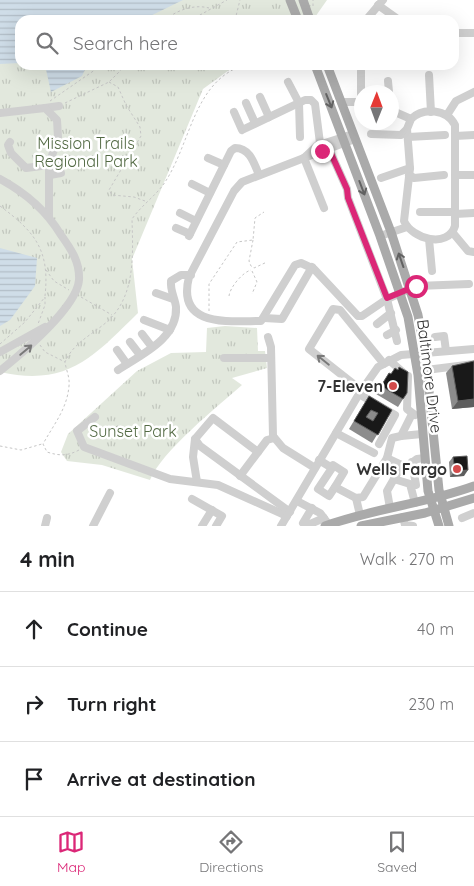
<!DOCTYPE html>
<html lang="en">
<head>
<meta charset="utf-8">
<style>
  :root { --surface:#fff; --page:#f6f6f6; --text:#202124; --muted:#757577; --line:#e0e0e0; --accent:#db2777 }
  body { margin:0; font-family:Quicksand,sans-serif; background:var(--page); color:var(--text) }
  .compass { position:absolute; left:354px; top:85px; width:45px; height:45px; border-radius:50%; background:var(--surface); box-shadow:0 5px 20px #0002; rotate:1deg }
  .stop { position:absolute; width:15px; height:15px; margin:-11px; border:4px solid #db2777; border-radius:50%; background:#fff }
  .stop.end { background:#db2777; border-color:#fff; box-shadow:0 1px 5px #0008 }
  .list { margin:0; padding:0; list-style:none }
  h2 { display:flex; justify-content:space-between; align-items:center; height:65px; margin:0; padding:0 20px; font-size:21px }
  h2 small { font-size:16px; font-weight:400; color:var(--muted) }
  .list li { display:grid; grid-template-columns:32px 1fr auto; gap:15px; align-items:center; box-sizing:border-box; height:75px; padding:0 20px; border-top:1px solid var(--line) }
  .list b { display:block; font-size:19px; white-space:nowrap }
  .list em { font-size:16px; font-style:normal; color:var(--muted) }
  .icon { flex:none; width:28px; height:28px; fill:none; stroke:currentColor; stroke-width:2; stroke-linecap:round; stroke-linejoin:round }
  .map { position:relative; flex:none; width:474px; height:526px; overflow:hidden }
  .search { position:absolute; background:var(--surface); box-shadow:0 5px 20px #0002; left:15px; right:15px; top:15px; height:55px; display:flex; align-items:center; gap:12px; box-sizing:border-box; padding:0 18px; border-radius:15px; color:var(--muted); font-size:19px }
  .sheet { height:290px; background:var(--surface) }
  nav { display:flex; justify-content:space-around; align-items:center; box-sizing:border-box; height:70px; border-top:1px solid var(--line); background:var(--surface); font-size:14px; color:var(--muted) }
  nav a { display:grid; justify-items:center; gap:2px }
  nav .on { color:var(--accent) }
  .map>svg:first-child { display:block }
  .park { fill:url(#park-tufts) }
  .water { fill:url(#water-rules) }
  .lines { fill:none; stroke-linecap:round; stroke-linejoin:round }
  .path { stroke:#c6c6c6; stroke-width:1; stroke-dasharray:2.5 2.5; stroke-linecap:butt }
  .minor { stroke:#cfcfcf; stroke-width:8 }
  .major { stroke:#aaa; stroke-width:9 }
  .wall { fill:#8c8c8c }
  .shaded-wall { fill:#5e5e5e }
  .building { fill:#191919; stroke:#5e5e5e; fill-rule:evenodd }
  .oneway { stroke:#626262 }
  .oneway2 { stroke:#797979 }
  .route { stroke:#db2777; stroke-width:6 }
  .poi-dot { fill:#d34b4b; stroke:#fff; stroke-width:2 }
  .labels { text-anchor:middle; dominant-baseline:central; stroke-width:5; stroke-linejoin:round; paint-order:stroke }
  .park-label { font-size:16px; fill:#536a44; stroke:#fff }
  .street-label { font-size:16px; fill:#323232; stroke:#fff }
  .poi-label { font-size:16px; font-weight:bold; fill:#323232; stroke:#fff; text-anchor:end }
</style>
</head>
<body>
<div class="map">
<svg width="474" height="526" viewBox="0 0 474 526">
  <defs>
    <pattern id="park-tufts" width="24" height="20" patternUnits="userSpaceOnUse" patternTransform="scale(1.25)"><rect width="24" height="20" fill="#e2e8dd"/><path d="M3 7l-1-3M5 7V3M7 7l1-3M15 17l-1-3M17 17v-4M19 17l1-3" fill="none" stroke="#c2c7be"/></pattern>
    <pattern id="water-rules" width="6" height="5" patternUnits="userSpaceOnUse" patternTransform="scale(1.25)"><rect width="6" height="5" fill="#cfdde8"/><path d="M0 2.5h6" fill="none" stroke="#b2bec7"/></pattern>
  </defs>
  <rect width="100%" height="100%" fill="#fff"/>
  <g class="park">
    <path d="M0,0H327L313,20H20V65H236L203,89L132,259L138,313C93,357 68,387 0,372Z"/>
    <path d="M225,326L257,328L258,351H265L267,368L232,378L242,385C218,406 161,452 150,480L102,465L67,461L61,452L68,434L137,371L171,353L206,352L207,328Z"/>
  </g>
  <g class="water">
    <polygon points="0,0 183,0 142,20 20,20 20,63 0,64"/>
    <polygon points="45,65 87,65 82,76 51,92"/>
    <polygon points="0,248 37,258 35,286 10,320 0,326"/>
  </g>
  <g class="lines">
    <g class="path">
      <polyline points="313,6 313,0"/>
      <path d="M165,20C177,10 194,4 209,8"/>
      <polyline points="191,20 227,0"/>
      <polyline points="235,20 240,0"/>
      <polyline points="109,82 118,87 126,105 140,127 141,136 109,190 112,195 134,197 145,201"/>
      <polyline points="50,101 102,65"/>
      <polyline points="65,103 109,82 126,65"/>
      <path d="M0,206C35,232 50,250 45,296"/>
      <polyline points="253,240 249,261 251,266 254,268 267,262"/>
      <polyline points="46,270 54,281 69,290"/>
      <polyline points="252,271 257,282 252,294"/>
      <path d="M229,296C230,287 243,272 251,270"/>
      <polyline points="81,297 112,315"/>
      <polyline points="209,311 209,284 237,242 253,240 255,218 264,212"/>
      <polyline points="0,344 25,322 45,297 45,305 38,324"/>
      <polyline points="40,345 45,352 65,362"/>
      <polyline points="0,446 21,450 42,444"/>
      <path d="M79,450C68,456 59,456 47,452L43,444C54,424 67,409 69,386C70,377 66,370 65,362C73,344 88,337 103,325C136,300 133,256 132,219C141,206 154,197 163,185C191,146 192,82 244,65"/>
    </g>
    <g class="minor">
      <polyline points="378,5 399,20"/>
      <polyline points="366,20 383,0"/>
      <polyline points="454,33 474,33"/>
      <polyline points="429,75 431,112"/>
      <polyline points="388,81 389,92"/>
      <polyline points="288,82 299,103 300,137"/>
      <polyline points="260,97 269,117"/>
      <polyline points="341,102 361,102 361,71"/>
      <polyline points="246,103 255,123"/>
      <polyline points="45,108 59,106"/>
      <polyline points="392,108 395,112 411,119"/>
      <polyline points="234,112 242,130 305,100 311,100 315,104 320,143"/>
      <polyline points="0,113 45,108 57,120 58,137 49,165 49,216"/>
      <polyline points="447,115 456,101 474,92"/>
      <path d="M371,134L401,135L407,129L411,119C423,107 447,109 455,125V226C448,249 412,239 404,221L410,168L407,129"/>
      <polyline points="455,136 474,135"/>
      <polyline points="408,137 445,135"/>
      <polyline points="10,142 8,145 11,153 26,168 49,165"/>
      <polyline points="325,143 353,134"/>
      <polyline points="325,150 355,139"/>
      <path d="M322,151L242,182L234,191L189,277C176,328 229,321 261,321L295,265L301,263L314,269L358,316H362L387,299L348,198L347,189L329,149"/>
      <polyline points="208,158 224,165"/>
      <polyline points="304,158 324,208"/>
      <polyline points="304,158 318,145"/>
      <polyline points="50,175 61,173"/>
      <polyline points="409,175 414,178 444,175"/>
      <polyline points="455,175 474,175"/>
      <polyline points="381,178 410,168"/>
      <path d="M0,179C26,193 46,210 61,235C71,249 80,262 79,280C77,307 21,354 0,371"/>
      <polyline points="192,184 210,193"/>
      <polyline points="420,212 455,212"/>
      <polyline points="180,213 196,221"/>
      <polyline points="455,214 474,213"/>
      <polyline points="176,228 190,234"/>
      <polyline points="453,233 468,251 474,252"/>
      <path d="M189,236L231,151L235,148C250,148 254,163 259,175"/>
      <polyline points="380,236 407,227"/>
      <polyline points="429,239 432,271"/>
      <polyline points="156,293 173,299"/>
      <polyline points="264,318 282,319 312,267"/>
      <polyline points="144,320 170,330"/>
      <polyline points="377,324 391,313"/>
      <polyline points="142,334 152,347"/>
      <polyline points="387,335 396,330"/>
      <polyline points="268,337 271,347 273,436 283,448 315,468"/>
      <polyline points="435,337 444,336 446,351"/>
      <polyline points="397,341 387,299 417,286 469,284"/>
      <polyline points="130,342 140,355"/>
      <polyline points="117,350 127,364"/>
      <polyline points="0,352 45,327"/>
      <polyline points="224,358 271,358"/>
      <polyline points="389,360 406,375"/>
      <path d="M118,370C140,355 178,339 176,307C175,298 170,291 171,281L181,275H191"/>
      <polyline points="426,370 474,364"/>
      <polyline points="408,376 407,409 415,415"/>
      <polyline points="361,390 309,349 333,309 340,310 384,364"/>
      <polyline points="359,394 395,415 379,444"/>
      <polyline points="95,417 77,431 84,447 170,479 218,485 287,516"/>
      <polyline points="336,433 374,453"/>
      <polyline points="401,436 422,434"/>
      <polyline points="274,438 267,440 258,452 213,418 195,439 200,446 290,512"/>
      <polyline points="195,439 193,457 197,482"/>
      <polyline points="387,458 406,467 417,459 425,458"/>
      <polyline points="319,460 332,468 318,489 329,496 335,487 356,498"/>
      <polyline points="412,462 416,485"/>
      <polyline points="332,468 333,465 344,472 335,487"/>
      <polyline points="240,476 258,452"/>
      <polyline points="394,479 410,484 415,503"/>
      <polyline points="192,499 222,516 216,526"/>
      <polyline points="297,501 320,513 329,525"/>
      <polyline points="312,508 303,523 308,525 324,518"/>
      <polyline points="390,508 387,491 402,465"/>
      <polyline points="360,515 356,498 363,497 387,458 392,438 401,436 412,414"/>
      <polyline points="403,517 405,525 413,526"/>
      <polyline points="462,518 474,513"/>
      <polyline points="45,526 47,518"/>
      <polyline points="93,526 110,493"/>
      <polyline points="202,526 212,510"/>
      <polyline points="281,526 359,394 378,367 401,355 474,349"/>
    </g>
    <g class="major">
      <polyline points="290,0 298,20"/>
      <polyline points="303,0 310,20"/>
      <polyline points="315,65 380,236 408,317 418,375 428,491 439,526"/>
      <polyline points="327,65 391,232 418,315 425,352 439,490 449,526"/>
      <path d="M325,526C374,508 425,504 474,486"/>
      <polyline points="361,526 425,513 474,498"/>
    </g>
  </g>
  <g class="wall">
    <polygon points="474,362 474,407 452,409 446,373 452,366"/>
    <polygon points="395,368 403,399 398,407 376,394 389,373 391,374"/>
    <polygon points="369,396 392,410 372,443 349,429"/>
    <polygon points="114,429 123,431 120,435 116,438 112,433"/>
    <polygon points="453,457 464,476 450,477 449,462"/>
  </g>
  <g class="shaded-wall">
    <polygon points="474,399 474,407 452,409 458,401"/>
    <polygon points="468,470 464,476 450,477 455,471"/>
  </g>
  <g class="building">
    <polygon points="474,361 474,399 458,401 452,366"/>
    <polygon points="399,367 408,372 407,393 403,399 381,386 389,373 391,374 395,368 398,370"/>
    <path d="M369,396L392,410L378,435L354,421ZM371,410L378,413L373,421L366,417Z"/>
    <polygon points="118,426 123,431 119,434 114,429"/>
    <polygon points="467,456 468,470 455,471 453,457"/>
  </g>
  <defs><path id="oneway-shaft" d="M-6 0H5M1.5-3L5.5 0L1.5 3" fill="none" stroke-width="1.6" stroke-linecap="round" stroke-linejoin="round" transform="scale(1.25)"/></defs>
  <g class="oneway">
    <use href="#oneway-shaft" transform="translate(329 101) rotate(68)"/>
    <use href="#oneway-shaft" transform="translate(362 188) rotate(69)"/>
    <use href="#oneway-shaft" transform="translate(401 260) rotate(-109)"/>
  </g>
  <g class="oneway2">
    <use href="#oneway-shaft" transform="translate(26 350) rotate(-40)"/>
    <use href="#oneway-shaft" transform="translate(323 360) rotate(-141)"/>
  </g>
  <g class="lines">
    <polyline class="route" points="322,151 329,149 347,189 348,198 387,298 416,286"/>
  </g>
  <g class="poi-dot">
    <circle cx="393" cy="386" r="5"/>
    <circle cx="457" cy="469" r="5"/>
  </g>
  <g class="labels">
    <g class="park-label">
      <text x="86" y="143">Mission Trails<tspan x="86" dy="18">Regional Park</tspan></text>
      <text x="133" y="431">Sunset Park</text>
    </g>
    <g class="street-label">
      <text transform="translate(430 376) rotate(83)">Baltimore Drive</text>
    </g>
    <g class="poi-label">
      <text x="383" y="386">7-Eleven</text>
      <text x="447" y="469">Wells Fargo</text>
    </g>
  </g>
</svg>
<svg class="compass" viewBox="-18 -18 36 36"><path d="M0-13l5 13h-10z" fill="#e53935"/><path d="M0 13l5-13h-10z" fill="#757577"/></svg>
<div class="stop" style="left:416px;top:286px"></div>
<div class="stop end" style="left:322px;top:151px"></div>
<div class="search"><svg class="icon" aria-label="search" viewBox="0 0 24 24"><circle cx="10" cy="10" r="6"/><path d="M15 15l6 6"/></svg>Search here</div>
</div>
<section class="sheet">
<h2>4 min<small>Walk · 270 m</small></h2>
<ul class="list">
<li><svg class="icon" aria-label="ahead" viewBox="0 0 24 24"><path d="M12 20V5M6 11l6-6 6 6"/></svg><div><b>Continue</b></div><em>40 m</em></li>
<li><svg class="icon" aria-label="right" viewBox="0 0 24 24"><path d="M7 20v-9h11M14 6l5 5-5 5"/></svg><div><b>Turn right</b></div><em>230 m</em></li>
<li><svg class="icon" aria-label="arrive" viewBox="0 0 24 24"><path d="M6 21V4h12l-3 4 3 4H6"/></svg><div><b>Arrive at destination</b></div></li>
</ul>
</section>
<nav>
<a class="on"><svg class="icon" aria-label="map" viewBox="0 0 24 24"><path d="M3 6l6-2 6 2 6-2v14l-6 2-6-2-6 2zM9 4v14M15 6v14"/></svg>Map</a>
<a><svg class="icon" aria-label="directions" viewBox="0 0 24 24"><path d="M12 3l9 9-9 9-9-9zM9 14v-3h6M13 9l2 2-2 2"/></svg>Directions</a>
<a><svg class="icon" aria-label="saved" viewBox="0 0 24 24"><path d="M7 4h10v16l-5-4-5 4z"/></svg>Saved</a>
</nav>
</body>
</html>
